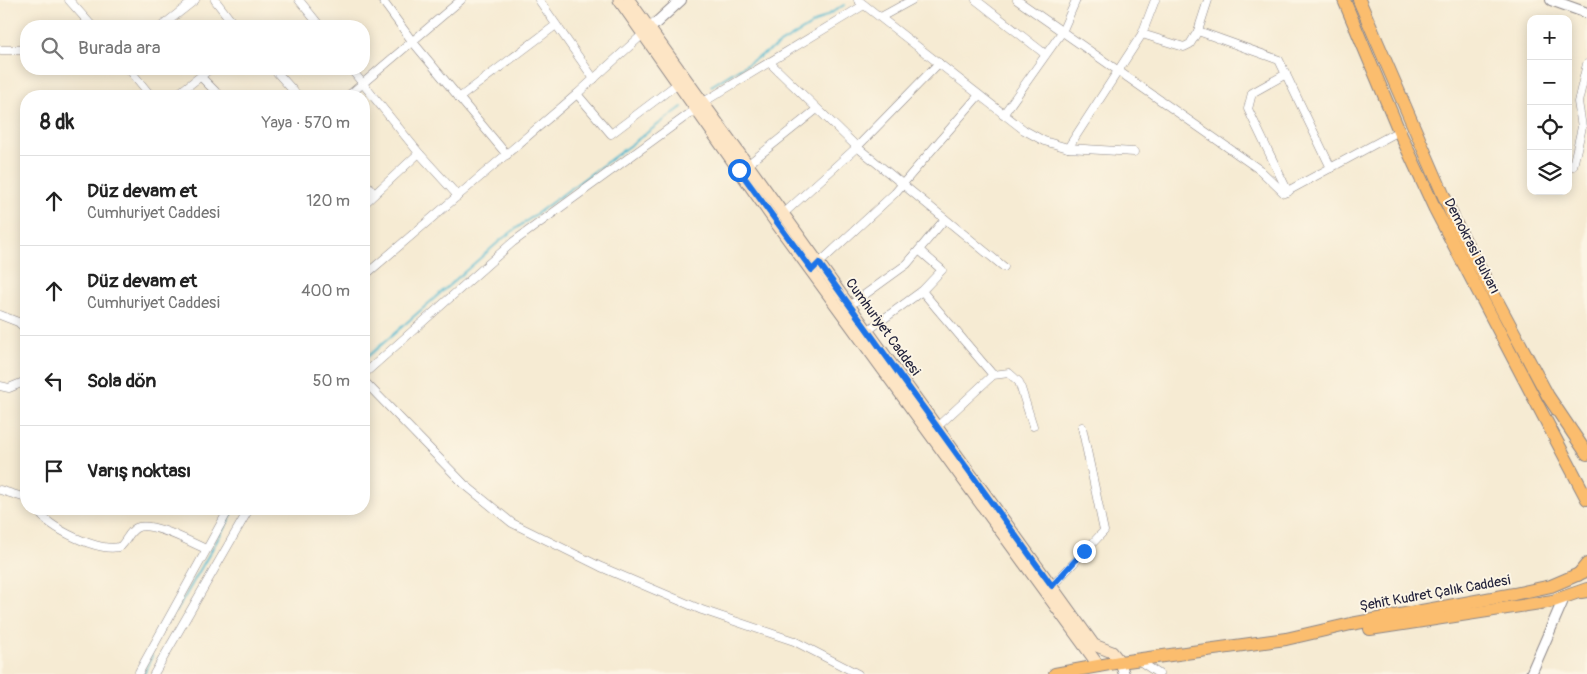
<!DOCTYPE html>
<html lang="tr">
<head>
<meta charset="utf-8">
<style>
  :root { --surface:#fff; --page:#f2f2f2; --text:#222; --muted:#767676; --line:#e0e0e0 }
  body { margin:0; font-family:Pangolin,sans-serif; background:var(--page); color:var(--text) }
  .controls { position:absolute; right:15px; top:15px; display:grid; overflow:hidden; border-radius:10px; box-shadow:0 2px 12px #0003 }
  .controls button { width:45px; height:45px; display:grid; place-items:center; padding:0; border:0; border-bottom:1px solid var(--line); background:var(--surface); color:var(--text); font:25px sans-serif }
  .stop { position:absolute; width:15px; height:15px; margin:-11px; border:4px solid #1a73e8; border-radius:50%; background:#fff }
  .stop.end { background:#1a73e8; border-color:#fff; box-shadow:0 1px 5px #0008 }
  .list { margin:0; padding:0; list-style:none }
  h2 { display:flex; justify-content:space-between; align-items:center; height:65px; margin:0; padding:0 20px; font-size:21px }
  h2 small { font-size:16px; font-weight:400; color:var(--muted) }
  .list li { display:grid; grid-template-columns:32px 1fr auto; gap:15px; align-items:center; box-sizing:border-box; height:90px; padding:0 20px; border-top:1px solid var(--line) }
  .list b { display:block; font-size:19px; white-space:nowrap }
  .list p { margin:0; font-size:16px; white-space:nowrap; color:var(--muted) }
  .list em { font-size:16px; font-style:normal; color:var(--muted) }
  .icon { flex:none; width:28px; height:28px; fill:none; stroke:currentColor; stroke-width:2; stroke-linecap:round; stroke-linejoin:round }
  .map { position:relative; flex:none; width:1587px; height:674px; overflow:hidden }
  .search { position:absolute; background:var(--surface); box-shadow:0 2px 12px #0003; left:20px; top:20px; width:350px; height:55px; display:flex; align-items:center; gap:12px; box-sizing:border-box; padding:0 18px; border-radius:20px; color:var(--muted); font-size:19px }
  .panel { position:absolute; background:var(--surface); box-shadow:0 2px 12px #0003; left:20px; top:90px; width:350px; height:425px; border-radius:20px }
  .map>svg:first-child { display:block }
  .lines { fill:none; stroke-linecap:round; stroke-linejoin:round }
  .stream { stroke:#51b8cf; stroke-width:2 }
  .minor-casing { stroke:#8c8687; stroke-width:9 }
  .tertiary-casing { stroke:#8c8687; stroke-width:12 }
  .secondary-casing { stroke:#8c8687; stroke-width:13 }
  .primary-casing { stroke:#8c8687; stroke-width:14 }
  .trunk-casing { stroke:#8c8687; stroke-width:14 }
  .minor { stroke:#fff; stroke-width:8 }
  .tertiary { stroke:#fff; stroke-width:10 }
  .secondary { stroke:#fde5c5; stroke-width:11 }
  .primary { stroke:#fbbd6e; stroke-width:12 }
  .trunk { stroke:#fbbd6e; stroke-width:12 }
  .route { stroke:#1a73e8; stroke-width:6 }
  .labels { text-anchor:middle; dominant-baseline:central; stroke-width:4; stroke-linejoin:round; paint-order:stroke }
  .street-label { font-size:14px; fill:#22223b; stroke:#fcf5e5 }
</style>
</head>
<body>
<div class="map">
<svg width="1587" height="674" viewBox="0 0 1587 674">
  <rect width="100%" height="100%" fill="#fcf5e5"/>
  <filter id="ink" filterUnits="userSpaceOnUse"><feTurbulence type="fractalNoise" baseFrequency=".02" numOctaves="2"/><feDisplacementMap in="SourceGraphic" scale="10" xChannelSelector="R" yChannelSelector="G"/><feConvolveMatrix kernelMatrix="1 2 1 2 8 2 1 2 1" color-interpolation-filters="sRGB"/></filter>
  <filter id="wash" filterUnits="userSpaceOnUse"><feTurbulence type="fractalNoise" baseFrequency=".0096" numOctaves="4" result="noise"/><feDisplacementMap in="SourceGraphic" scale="20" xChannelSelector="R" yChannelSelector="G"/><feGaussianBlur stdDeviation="1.12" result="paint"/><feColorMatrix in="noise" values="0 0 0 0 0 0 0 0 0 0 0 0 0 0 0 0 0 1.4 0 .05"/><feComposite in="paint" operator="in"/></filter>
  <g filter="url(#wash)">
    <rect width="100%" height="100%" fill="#f6ebd3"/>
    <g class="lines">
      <g class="stream">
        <polyline points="711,86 844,5"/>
        <polyline points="364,360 502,239 682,107"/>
        <polyline points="176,612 235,509"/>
        <polyline points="144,674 152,656"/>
      </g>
    </g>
  </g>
  <g filter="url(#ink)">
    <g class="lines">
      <defs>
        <g id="minor">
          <polyline points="69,0 92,26"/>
          <polyline points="215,0 235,26"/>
          <polyline points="299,0 320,26"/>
          <polyline points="382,0 412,41 507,155"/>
          <polyline points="539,0 594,79"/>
          <polyline points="858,0 1024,130 1044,141 1068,148 1142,34 1155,0"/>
          <polyline points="976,0 1045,54"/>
          <polyline points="1017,0 1260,170 1284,193 1399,131"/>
          <polyline points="881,17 912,0"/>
          <polyline points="162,26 195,0"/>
          <polyline points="1198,31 1279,60 1331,168"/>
          <polyline points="1142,34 1184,47 1190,44 1198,31 1208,0"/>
          <polyline points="0,50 26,50"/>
          <polyline points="769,62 857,147 1004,267"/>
          <polyline points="129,69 151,96"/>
          <polyline points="274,69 298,96"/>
          <polyline points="351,69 419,153 458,196"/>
          <polyline points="1286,74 1252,93 1248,109 1288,192"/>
          <polyline points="201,77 220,96"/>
          <polyline points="577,94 611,134 677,84"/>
          <polyline points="175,96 210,69"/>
          <polyline points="348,96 461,0"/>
          <polyline points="459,98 556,25"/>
          <polyline points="702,103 864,5"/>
          <polyline points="1003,115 1062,32 1076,0"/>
          <polyline points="1068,148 1134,152"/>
          <polyline points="746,166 817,109"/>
          <polyline points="1573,166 1582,127 1578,102 1587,64"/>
          <polyline points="364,181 374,194"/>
          <polyline points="364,204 419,153"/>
          <polyline points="782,215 857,147 939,63"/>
          <polyline points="816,266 895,193 979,95"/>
          <polyline points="364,276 577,94 642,35"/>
          <polyline points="922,291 993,375"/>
          <polyline points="849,306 907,264 945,219"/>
          <polyline points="0,315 18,322 26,329"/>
          <polyline points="867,331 922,291 942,270 919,250"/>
          <polyline points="364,374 513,242 696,109"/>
          <polyline points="364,381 464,484 512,523 601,567 702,610 794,641 858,674"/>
          <polyline points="0,386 9,388 26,381"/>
          <polyline points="937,427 993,375 1009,373 1019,382 1033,426"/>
          <polyline points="0,490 26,498"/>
          <path d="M37,509C45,527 103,555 121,546C127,540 129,532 136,528C150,520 192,543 206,549"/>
          <polyline points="1052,586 1104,531 1082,427"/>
          <polyline points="1138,660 1159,674"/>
          <polyline points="139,672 229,509"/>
          <polyline points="154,674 249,509"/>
        </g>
        <g id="tertiary">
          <polyline points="1551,0 1587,13"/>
          <polyline points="645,33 681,0"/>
          <polyline points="1120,662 1124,674"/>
          <polyline points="1531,674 1564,598"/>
        </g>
        <g id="secondary">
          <polyline points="619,0 776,223 1099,666"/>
          <polyline points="629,0 1094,645 1112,652 1120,662"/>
        </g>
        <g id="primary">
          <polyline points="1370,629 1553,601 1587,589"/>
          <polyline points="1055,674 1120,662 1286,639 1351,624 1514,594 1551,586 1586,571"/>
        </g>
        <g id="trunk">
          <polyline points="1344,0 1399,131 1435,209 1587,499"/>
          <polyline points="1359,0 1456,224 1548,396 1587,454"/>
          <polyline points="1578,575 1587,564"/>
          <polyline points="1581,592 1587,591"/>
        </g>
      </defs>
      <use href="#minor" class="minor-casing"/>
      <use href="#tertiary" class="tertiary-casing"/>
      <use href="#secondary" class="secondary-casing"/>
      <use href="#primary" class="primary-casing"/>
      <use href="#trunk" class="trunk-casing"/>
      <use href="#minor" class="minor"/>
      <use href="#tertiary" class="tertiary"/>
      <use href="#secondary" class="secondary"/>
      <use href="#primary" class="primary"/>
      <use href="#trunk" class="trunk"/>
    </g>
  </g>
  <g class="lines" filter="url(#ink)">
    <polyline class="route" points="739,170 812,270 819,263 1052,586 1084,551"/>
  </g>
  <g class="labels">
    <g class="street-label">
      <text transform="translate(1472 246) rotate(63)">Demokrasi Bulvarı</text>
      <text transform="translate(883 327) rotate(54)">Cumhuriyet Caddesi</text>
      <text transform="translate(1435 593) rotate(-10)">Şehit Kudret Çalık Caddesi</text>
    </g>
  </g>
</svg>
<div class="controls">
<button>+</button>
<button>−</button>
<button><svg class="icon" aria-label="locate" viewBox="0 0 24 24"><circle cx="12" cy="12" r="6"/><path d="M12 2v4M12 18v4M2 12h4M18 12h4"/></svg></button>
<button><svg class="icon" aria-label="layers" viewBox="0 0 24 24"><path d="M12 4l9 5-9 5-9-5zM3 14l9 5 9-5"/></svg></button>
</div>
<div class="stop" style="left:739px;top:170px"></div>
<div class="stop end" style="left:1084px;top:551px"></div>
<div class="search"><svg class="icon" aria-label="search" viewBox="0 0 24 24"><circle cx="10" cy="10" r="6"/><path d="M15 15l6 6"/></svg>Burada ara</div>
<section class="panel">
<h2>8 dk<small>Yaya · 570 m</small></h2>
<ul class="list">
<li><svg class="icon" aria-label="ahead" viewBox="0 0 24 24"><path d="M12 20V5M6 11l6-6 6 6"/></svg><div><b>Düz devam et</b><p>Cumhuriyet Caddesi</p></div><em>120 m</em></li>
<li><svg class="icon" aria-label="ahead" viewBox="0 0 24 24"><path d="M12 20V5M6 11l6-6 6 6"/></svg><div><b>Düz devam et</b><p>Cumhuriyet Caddesi</p></div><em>400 m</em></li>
<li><svg class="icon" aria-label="left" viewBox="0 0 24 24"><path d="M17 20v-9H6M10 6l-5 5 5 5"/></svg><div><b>Sola dön</b></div><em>50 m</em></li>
<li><svg class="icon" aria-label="arrive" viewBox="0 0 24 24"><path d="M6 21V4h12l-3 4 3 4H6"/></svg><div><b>Varış noktası</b></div></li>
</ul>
</section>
</div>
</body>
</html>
